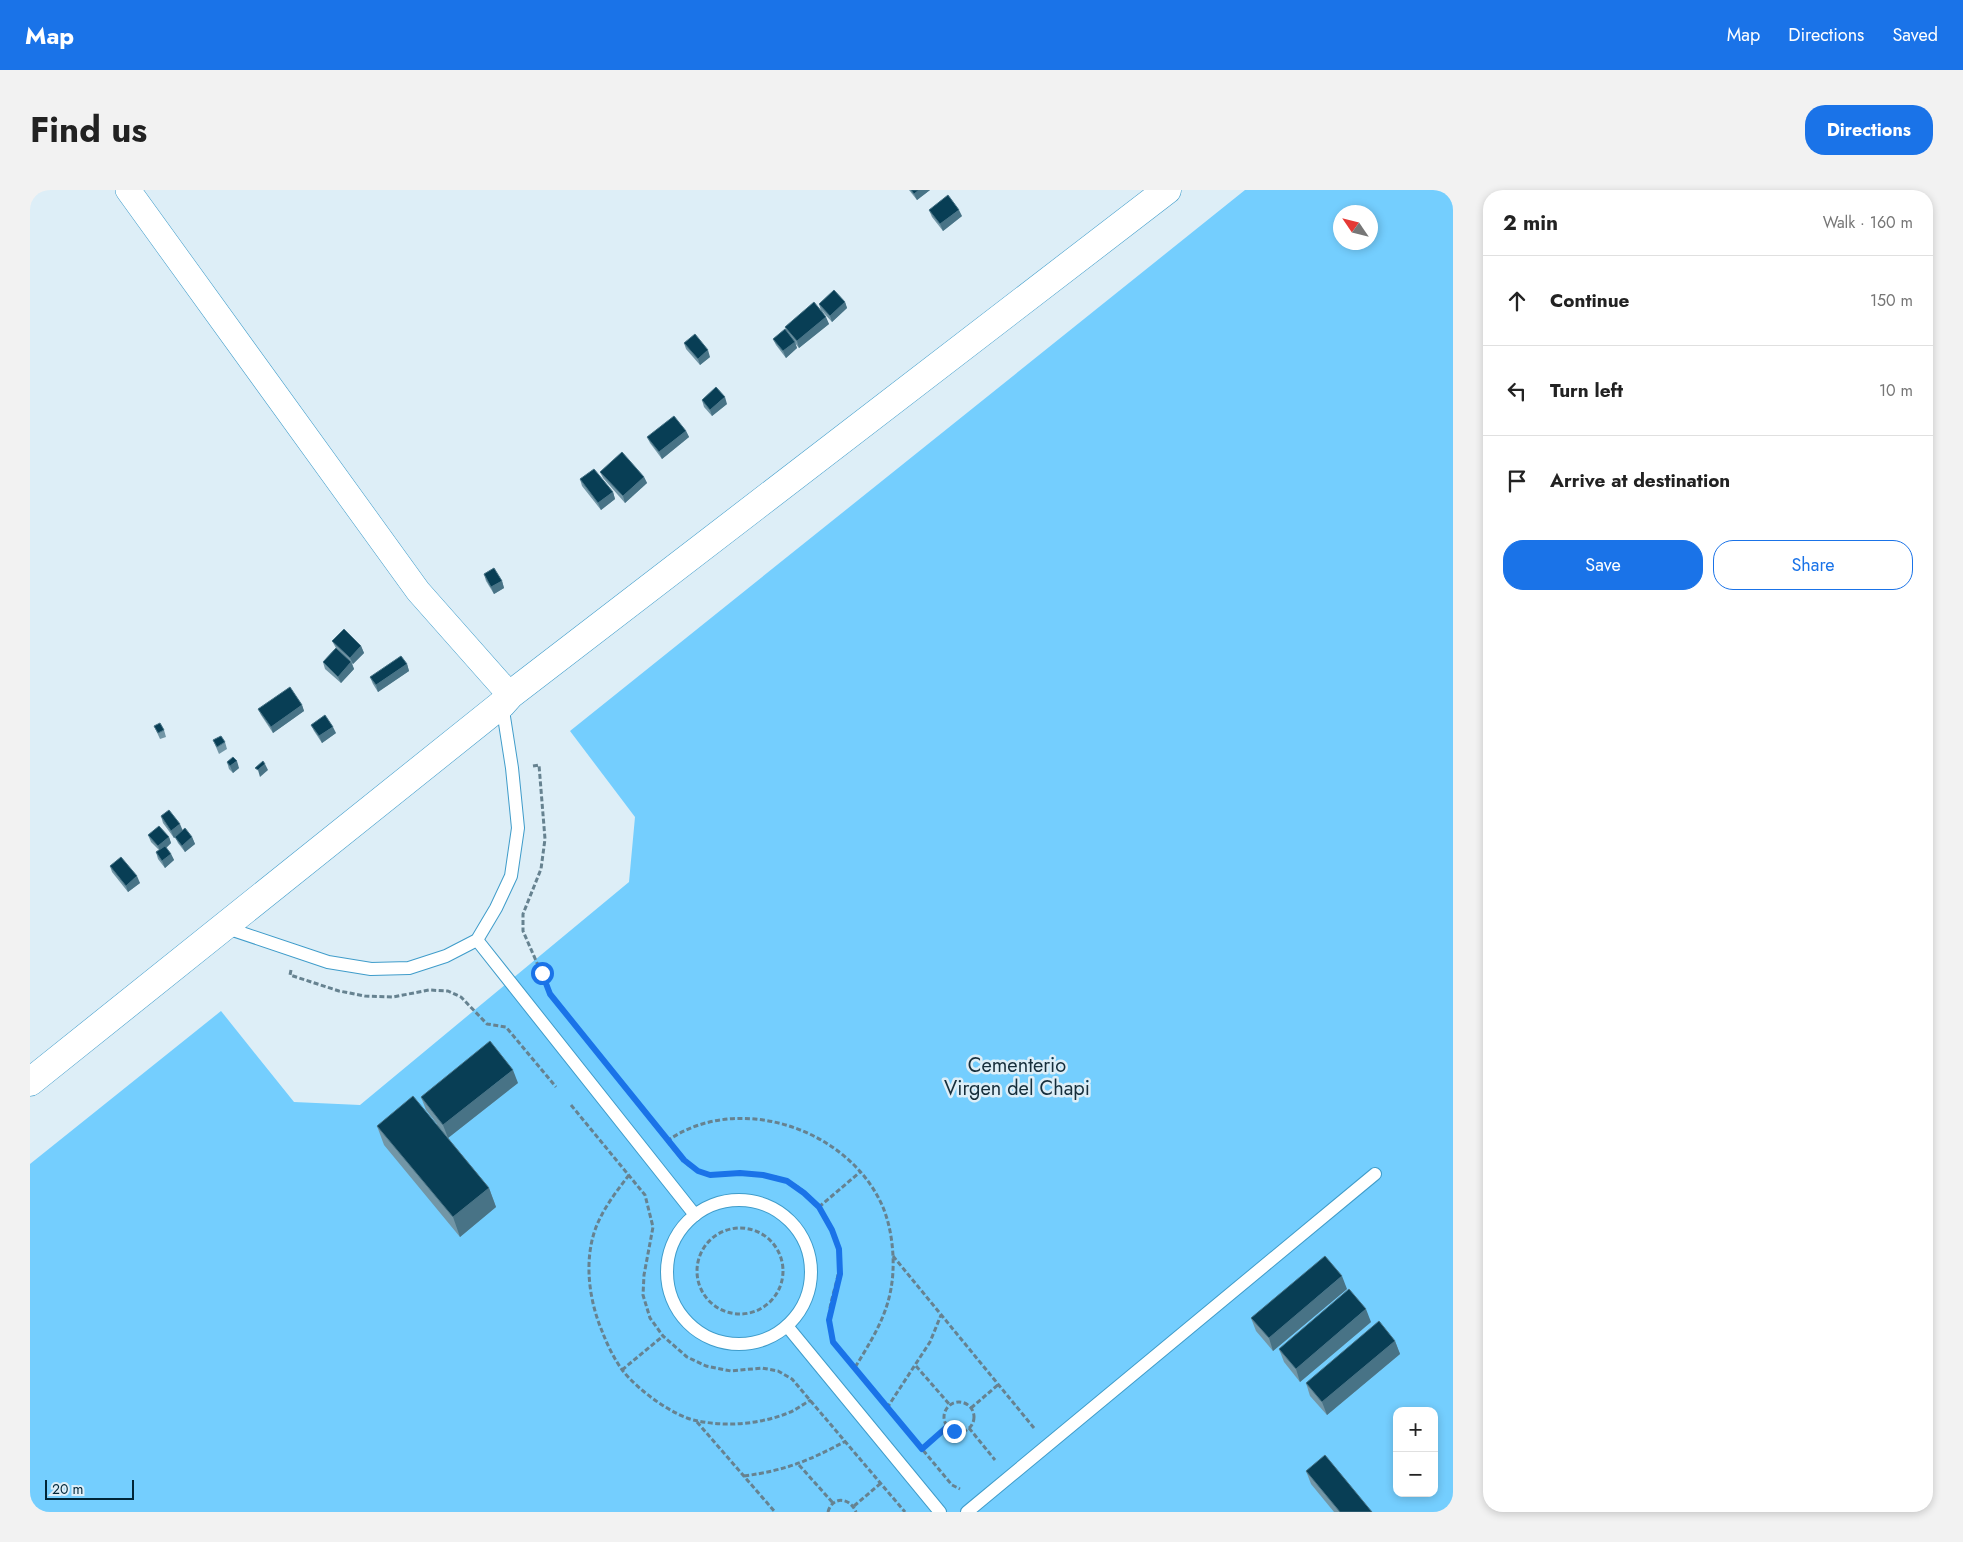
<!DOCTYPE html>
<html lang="en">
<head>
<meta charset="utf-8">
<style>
  :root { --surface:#fff; --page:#f2f2f2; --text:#222; --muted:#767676; --line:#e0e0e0; --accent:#1a73e8 }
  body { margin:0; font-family:Jost,sans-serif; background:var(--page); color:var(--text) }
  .controls { position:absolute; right:15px; bottom:15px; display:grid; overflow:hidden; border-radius:10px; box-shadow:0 2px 8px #0003 }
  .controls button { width:45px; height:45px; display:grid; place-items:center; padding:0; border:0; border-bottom:1px solid var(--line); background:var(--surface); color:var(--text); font:25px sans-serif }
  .compass { position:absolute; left:1303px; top:15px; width:45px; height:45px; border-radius:50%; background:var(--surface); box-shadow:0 2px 8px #0003; rotate:305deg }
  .scale { position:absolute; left:15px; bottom:12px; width:89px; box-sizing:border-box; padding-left:5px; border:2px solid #002638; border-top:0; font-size:14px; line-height:18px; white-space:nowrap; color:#002638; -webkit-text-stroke:4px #ddeef7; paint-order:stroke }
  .stop { position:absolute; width:15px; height:15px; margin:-11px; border:4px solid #1a73e8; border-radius:50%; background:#fff }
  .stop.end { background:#1a73e8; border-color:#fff; box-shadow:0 1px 5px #0008 }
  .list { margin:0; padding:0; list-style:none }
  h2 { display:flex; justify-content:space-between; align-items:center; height:65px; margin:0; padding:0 20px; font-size:21px }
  h2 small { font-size:16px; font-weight:400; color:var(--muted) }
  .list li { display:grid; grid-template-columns:32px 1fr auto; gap:15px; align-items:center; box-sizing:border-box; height:90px; padding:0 20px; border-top:1px solid var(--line) }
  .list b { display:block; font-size:19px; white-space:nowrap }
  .list em { font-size:16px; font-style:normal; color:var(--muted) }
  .actions { display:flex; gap:10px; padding:15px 20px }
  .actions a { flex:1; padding:11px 0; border:1px solid var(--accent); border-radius:20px; text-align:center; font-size:18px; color:var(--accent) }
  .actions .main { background:var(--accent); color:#fff }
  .icon { flex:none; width:28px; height:28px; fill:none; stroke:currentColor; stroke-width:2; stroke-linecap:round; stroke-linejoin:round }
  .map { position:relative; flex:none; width:1423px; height:1322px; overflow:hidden; border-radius:20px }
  header { display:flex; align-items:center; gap:30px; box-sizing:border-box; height:70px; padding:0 25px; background:var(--accent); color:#fff }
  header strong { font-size:24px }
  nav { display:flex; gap:28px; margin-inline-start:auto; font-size:18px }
  .intro { display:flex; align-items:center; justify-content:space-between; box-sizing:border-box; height:120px; padding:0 30px }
  h1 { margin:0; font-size:35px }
  .button { padding:12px 22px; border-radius:20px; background:var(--accent); color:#fff; font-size:18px; font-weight:700 }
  main { display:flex; gap:30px; padding:0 30px }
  aside { flex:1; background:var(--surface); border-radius:20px; box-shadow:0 2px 8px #0003 }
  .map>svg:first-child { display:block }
  .green { fill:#74cefe; fill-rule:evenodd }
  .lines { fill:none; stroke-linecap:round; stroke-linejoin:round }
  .lane-casing { stroke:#3f9cca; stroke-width:14 }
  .street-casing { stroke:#3f9cca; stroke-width:26 }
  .secondary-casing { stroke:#3f9cca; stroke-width:29 }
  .path { stroke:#668290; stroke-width:3; stroke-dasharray:5 2.5; stroke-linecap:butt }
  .lane { stroke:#fff; stroke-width:12 }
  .street { stroke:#fff; stroke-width:25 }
  .secondary { stroke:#fff; stroke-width:28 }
  .wall { fill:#7296a6 }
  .shaded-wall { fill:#487386 }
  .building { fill:#083e55; stroke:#487386 }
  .route { stroke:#1a73e8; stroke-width:6 }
  .labels { text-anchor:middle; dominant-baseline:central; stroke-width:5; stroke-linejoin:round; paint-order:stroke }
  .park-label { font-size:20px; fill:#162e3b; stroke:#ddeef7 }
</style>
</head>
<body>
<header>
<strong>Map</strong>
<nav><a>Map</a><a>Directions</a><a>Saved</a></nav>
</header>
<div class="intro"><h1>Find us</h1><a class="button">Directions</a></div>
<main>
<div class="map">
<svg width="1423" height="1322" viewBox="0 0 1423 1322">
  <rect width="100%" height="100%" fill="#ddeef7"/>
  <path class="green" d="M1215,0H1423V1322H0V974L191,821L264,912L330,915L599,692L605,627L540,541ZM1310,22H1340V52H1310ZM1367,1221H1404V1303H1367Z"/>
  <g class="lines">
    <defs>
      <g id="lane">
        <polyline points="194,737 298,772 341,779 379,778 416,766 447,750 466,718 481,686 488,638 482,578 472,514"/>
        <polyline points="447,750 665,1025"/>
        <circle cx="709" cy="1082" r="72"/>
        <polyline points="757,1136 910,1322"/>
        <polyline points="937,1322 1345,984"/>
      </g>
      <polyline id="street" points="98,0 388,401 480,505"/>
      <polyline id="secondary" points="0,892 472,514 480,505 1137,0"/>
    </defs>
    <use href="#lane" class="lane-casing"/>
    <use href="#street" class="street-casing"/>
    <use href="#secondary" class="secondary-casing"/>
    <g class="path">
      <polyline points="503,576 509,575 515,649 511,679 493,724 493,741 521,805"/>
      <polyline points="261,780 260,785 309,801 335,806 363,807 399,800 418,801 431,807 457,834 476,837 526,897"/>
      <polyline points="586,886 607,913"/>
      <polyline points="541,915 615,1005 623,1037 614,1085 613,1105 620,1128 633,1146 657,1167 676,1176 701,1181 732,1178 748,1181 762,1189 875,1322"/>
      <path d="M637,951C646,962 657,977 670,982C684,987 698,983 712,983C726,984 743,985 757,991C782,1002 803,1032 808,1059C814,1084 799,1105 799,1130C799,1137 802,1145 803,1152L917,1289L922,1295L930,1299"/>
      <path d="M637,951C705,903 810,936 848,1007C858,1025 862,1046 863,1066C865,1113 848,1140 824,1179"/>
      <path d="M599,985C586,1002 572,1020 565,1040C554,1072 559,1110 572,1141C577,1154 584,1169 593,1181C608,1200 644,1227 668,1231C698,1237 730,1234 758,1223C766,1220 773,1214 781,1210"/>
      <polyline points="789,1017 830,982"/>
      <circle cx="710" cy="1081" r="43"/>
      <polyline points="863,1066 1004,1238"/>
      <polyline points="886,1176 920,1215"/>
      <polyline points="592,1180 633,1146"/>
      <circle cx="929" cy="1227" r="15"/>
      <polyline points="857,1218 900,1152 911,1125"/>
      <polyline points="941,1218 969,1194"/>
      <polyline points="667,1232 745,1322"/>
      <polyline points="939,1238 965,1270"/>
      <polyline points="892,1259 918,1236"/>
      <polyline points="769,1275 803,1313"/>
      <path d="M714,1286C757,1280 778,1271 816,1251"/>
      <polyline points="824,1316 851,1293"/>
      <path d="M798,1322C802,1306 820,1307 826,1322"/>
    </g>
    <use href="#lane" class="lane"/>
    <use href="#street" class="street"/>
    <use href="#secondary" class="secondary"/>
  </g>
  <g class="wall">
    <polygon points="879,0 900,0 887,10"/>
    <polygon points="899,20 932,26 913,41 902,27"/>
    <polygon points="815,112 817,118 802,132 792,121 799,134 769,158 765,153 767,158 756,168 746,155 743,149 756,140 755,137 791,121 789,114"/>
    <polygon points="654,153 680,167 670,175 656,159"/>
    <polygon points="672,210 697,214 682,226 674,217"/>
    <polygon points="656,241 659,247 632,269 620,253 617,247"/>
    <polygon points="570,282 614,287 617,293 595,313 573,288"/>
    <polygon points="550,289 583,302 585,309 571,320 552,296"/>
    <polygon points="454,384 472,391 474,398 464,404 456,391"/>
    <polygon points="302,451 331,456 334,463 323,474 322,473 324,479 311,493 295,479 293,472 306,458"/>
    <polygon points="377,474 379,481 348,502 343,494 340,487"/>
    <polygon points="272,515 274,521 243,543 231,525 228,519"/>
    <polygon points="281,535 306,543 292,553 284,541"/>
    <polygon points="124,536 134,540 136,547 130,549"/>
    <polygon points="183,550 195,552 197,559 189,564"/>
    <polygon points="197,572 209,578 203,583 199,579"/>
    <polygon points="131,626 162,647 165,654 155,662 148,653 145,647 146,646 144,648 133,633"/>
    <polygon points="118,645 139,647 141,653 136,658 141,664 144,670 135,678 128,669 126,662 129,660 121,652"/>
    <polygon points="80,676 110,693 98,702 82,682"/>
    <polygon points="488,893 418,948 459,998 466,1017 430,1047 354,955 347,936 407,934 396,920 391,907"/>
    <polygon points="1317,1099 1243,1161 1226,1141 1221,1128"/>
    <polygon points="1341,1132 1270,1192 1254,1172 1249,1159"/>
    <polygon points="1365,1151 1370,1164 1297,1225 1280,1206 1276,1193"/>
    <polygon points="1276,1281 1342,1322 1304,1322 1281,1294"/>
  </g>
  <g class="shaded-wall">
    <polygon points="889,0 900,0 887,10 884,4"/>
    <polygon points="929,20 932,26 913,41 910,34"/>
    <polygon points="815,112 817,118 802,132 800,126"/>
    <polygon points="796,127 799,134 769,158 767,151"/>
    <polygon points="765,152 767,158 756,168 753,161"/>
    <polygon points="678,160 680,167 670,175 668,169"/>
    <polygon points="695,207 697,214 682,226 680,220"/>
    <polygon points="656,241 659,247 632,269 629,262"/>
    <polygon points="614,287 617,293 595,313 593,306"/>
    <polygon points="583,302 585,309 571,320 568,313"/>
    <polygon points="472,391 474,398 464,404 461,397"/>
    <polygon points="331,456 334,463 323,474 320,468"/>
    <polygon points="321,472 324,479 311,493 308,487"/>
    <polygon points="377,474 379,481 348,502 346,495"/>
    <polygon points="272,515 274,521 243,543 241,537"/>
    <polygon points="303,537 306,543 292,553 289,546"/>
    <polygon points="207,571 209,578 203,583 200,576"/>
    <polygon points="235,574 238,580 230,587 228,580"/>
    <polygon points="150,634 153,641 144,648 141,641"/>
    <polygon points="139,647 141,653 131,663 128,656"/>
    <polygon points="162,647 165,654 155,662 152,656"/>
    <polygon points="141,664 144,670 135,678 132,671"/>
    <polygon points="107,686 110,693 98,702 96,696"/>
    <polygon points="483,880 488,893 418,948 413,935"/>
    <polygon points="459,998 466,1017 430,1047 423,1027"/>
    <polygon points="1312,1086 1317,1099 1243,1161 1239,1148"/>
    <polygon points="1336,1119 1341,1132 1270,1192 1266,1179"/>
    <polygon points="1365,1151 1370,1164 1297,1225 1292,1212"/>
  </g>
  <g class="building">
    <polygon points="881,0 889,0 884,4"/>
    <polygon points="918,5 929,20 910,34 899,20"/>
    <polygon points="804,100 815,112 800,126 789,114"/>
    <polygon points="784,112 796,127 767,151 755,137"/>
    <polygon points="755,139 765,152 753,161 743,149"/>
    <polygon points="665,144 678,160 668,169 654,153"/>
    <polygon points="686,197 695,207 680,220 672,210"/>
    <polygon points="644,226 656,241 629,262 617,247"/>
    <polygon points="592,262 614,287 593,306 570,282"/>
    <polygon points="564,279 583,302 568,313 550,289"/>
    <polygon points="464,378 472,391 461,397 454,384"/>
    <polygon points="314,439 331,456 320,468 302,451"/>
    <polygon points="306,458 321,472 308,487 293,472"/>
    <polygon points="371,466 377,474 346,495 340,487"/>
    <polygon points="260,497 272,515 241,537 228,519"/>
    <polygon points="295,525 303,537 289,546 281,535"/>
    <polygon points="130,533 134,540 128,543 124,536"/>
    <polygon points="191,546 195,552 187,557 183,550"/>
    <polygon points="203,567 207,571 200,576 197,572"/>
    <polygon points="233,571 235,574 228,580 225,578"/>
    <polygon points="139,620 150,634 141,641 131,626"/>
    <polygon points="129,636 139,647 128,656 118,645"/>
    <polygon points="155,638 162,647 152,656 145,647"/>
    <polygon points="135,656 141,664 132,671 126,662"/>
    <polygon points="91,667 107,686 96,696 80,676"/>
    <polygon points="460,851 483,880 413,935 391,907"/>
    <polygon points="383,906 459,998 423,1027 347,936"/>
    <polygon points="1295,1066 1312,1086 1239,1148 1221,1128"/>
    <polygon points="1319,1099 1336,1119 1266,1179 1249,1159"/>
    <polygon points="1349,1131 1365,1151 1292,1212 1276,1193"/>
    <polygon points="1295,1265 1342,1322 1310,1322 1276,1281"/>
  </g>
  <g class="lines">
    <polyline class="route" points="512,783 520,804 654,970 668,981 680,985 710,983 733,985 757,991 774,1003 789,1017 802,1040 809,1059 810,1084 799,1130 803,1152 892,1259 918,1236 924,1241"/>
  </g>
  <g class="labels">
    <g class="park-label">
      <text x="987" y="875">Cementerio<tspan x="987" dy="23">Virgen del Chapi</tspan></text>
    </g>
  </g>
</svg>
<div class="controls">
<button>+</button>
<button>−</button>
</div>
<svg class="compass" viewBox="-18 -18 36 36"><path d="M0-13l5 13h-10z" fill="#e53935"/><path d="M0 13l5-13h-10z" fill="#767676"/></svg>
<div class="scale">20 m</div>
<div class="stop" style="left:512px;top:783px"></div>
<div class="stop end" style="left:924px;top:1241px"></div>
</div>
<aside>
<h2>2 min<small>Walk · 160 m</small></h2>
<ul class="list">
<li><svg class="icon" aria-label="ahead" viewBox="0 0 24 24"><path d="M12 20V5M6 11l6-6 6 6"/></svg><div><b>Continue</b></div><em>150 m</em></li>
<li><svg class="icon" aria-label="left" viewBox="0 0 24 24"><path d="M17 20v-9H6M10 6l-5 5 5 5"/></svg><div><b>Turn left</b></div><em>10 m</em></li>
<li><svg class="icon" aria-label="arrive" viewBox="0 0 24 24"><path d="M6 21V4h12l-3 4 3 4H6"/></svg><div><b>Arrive at destination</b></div></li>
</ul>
<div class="actions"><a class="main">Save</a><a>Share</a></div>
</aside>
</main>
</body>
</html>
